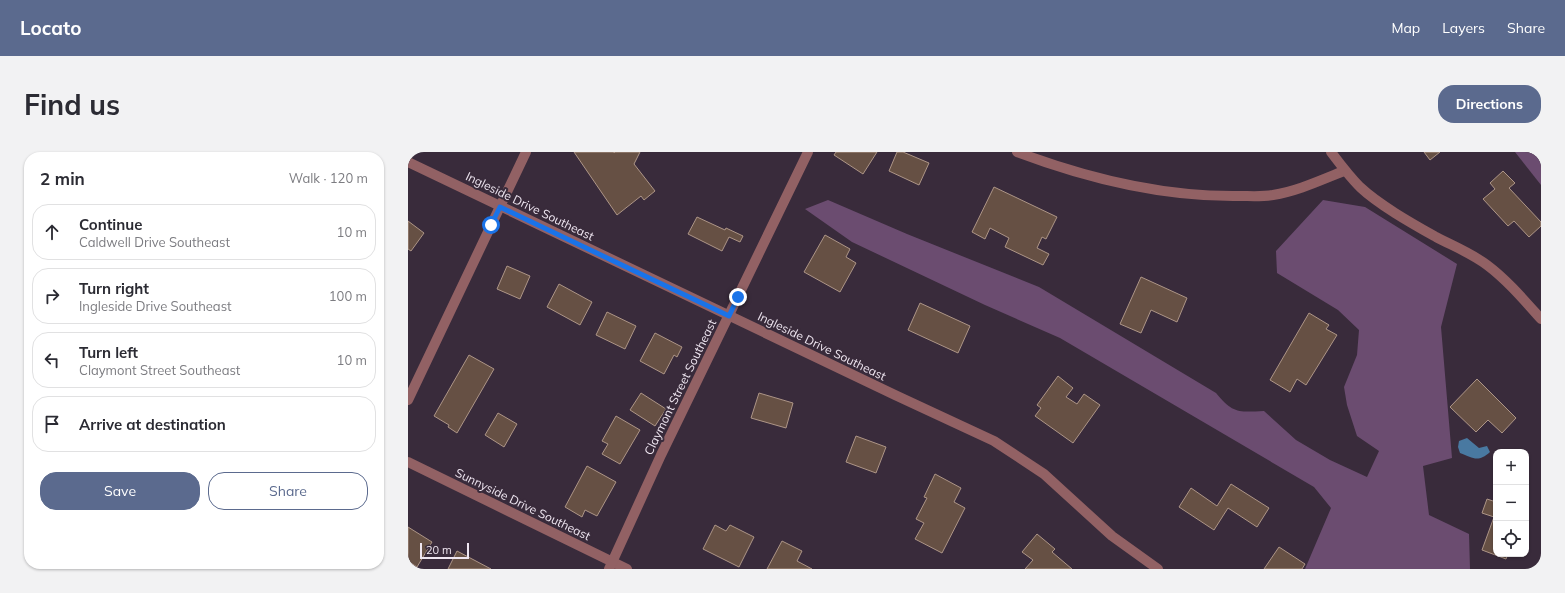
<!DOCTYPE html>
<html lang="en">
<head>
<meta charset="utf-8">
<style>
  :root { --surface:#fff; --page:#f2f2f3; --text:#2b2b33; --muted:#7c7c81; --line:#e1e1e2; --accent:#5b6a8e }
  body { margin:0; font-family:Mulish,sans-serif; background:var(--page); color:var(--text) }
  .controls { position:absolute; right:12px; bottom:12px; display:grid; overflow:hidden; border-radius:8px; box-shadow:0 1px 3px #0004 }
  .controls button { width:36px; height:36px; display:grid; place-items:center; padding:0; border:0; border-bottom:1px solid var(--line); background:var(--surface); color:var(--text); font:20px sans-serif }
  .scale { position:absolute; left:12px; bottom:10px; width:49px; box-sizing:border-box; padding-left:4px; border:2px solid #efe6f1; border-top:0; font-size:11px; line-height:14px; white-space:nowrap; color:#efe6f1; -webkit-text-stroke:3px #392b3b; paint-order:stroke }
  .stop { position:absolute; width:12px; height:12px; margin:-9px; border:3px solid #1a73e8; border-radius:50%; background:#fff }
  .stop.end { background:#1a73e8; border-color:#fff; box-shadow:0 1px 4px #0008 }
  .list { margin:0; padding:0; list-style:none }
  h2 { display:flex; justify-content:space-between; align-items:center; height:52px; margin:0; padding:0 16px; font-size:17px }
  h2 small { font-size:13px; font-weight:400; color:var(--muted) }
  .list li { display:grid; grid-template-columns:26px 1fr auto; gap:12px; align-items:center; box-sizing:border-box; height:56px; margin:0 8px 8px; padding:0 8px; border:1px solid var(--line); border-radius:16px }
  .list b { display:block; font-size:15px; white-space:nowrap }
  .list p { margin:0; font-size:13px; white-space:nowrap; color:var(--muted) }
  .list em { font-size:13px; font-style:normal; color:var(--muted) }
  .actions { display:flex; gap:8px; padding:12px 16px }
  .actions a { flex:1; padding:9px 0; border:1px solid var(--accent); border-radius:16px; text-align:center; font-size:14px; color:var(--accent) }
  .actions .main { background:var(--accent); color:#fff }
  .icon { flex:none; width:22px; height:22px; fill:none; stroke:currentColor; stroke-width:2; stroke-linecap:round; stroke-linejoin:round }
  .map { position:relative; flex:none; width:1133px; height:417px; overflow:hidden; border-radius:16px }
  header { display:flex; align-items:center; gap:24px; box-sizing:border-box; height:56px; padding:0 20px; background:var(--accent); color:#fff }
  header strong { font-size:19px }
  nav { display:flex; gap:22px; margin-inline-start:auto; font-size:14px }
  .intro { display:flex; align-items:center; justify-content:space-between; box-sizing:border-box; height:96px; padding:0 24px }
  h1 { margin:0; font-size:28px }
  .button { padding:10px 18px; border-radius:16px; background:var(--accent); color:#fff; font-size:14px; font-weight:700 }
  main { display:flex; gap:24px; padding:0 24px }
  aside { flex:1; background:var(--surface); border-radius:16px; box-shadow:0 1px 3px #0004 }
  .map>svg:first-child { display:block }
  .green { fill:#6b4c70 }
  .water { fill:#4979a1 }
  .building { fill:#665044; stroke:#ad9587 }
  .lines { fill:none; stroke-linecap:round; stroke-linejoin:round }
  .minor { stroke:#926164; stroke-width:10 }
  .route { stroke:#1a73e8; stroke-width:5 }
  .labels { text-anchor:middle; dominant-baseline:central; stroke-width:4; stroke-linejoin:round; paint-order:stroke }
  .street-label { font-size:12px; fill:#efe6f1; stroke:#392b3b }
</style>
</head>
<body>
<header>
<strong>Locato</strong>
<nav><a>Map</a><a>Layers</a><a>Share</a></nav>
</header>
<div class="intro"><h1>Find us</h1><a class="button">Directions</a></div>
<main>
<aside>
<h2>2 min<small>Walk · 120 m</small></h2>
<ul class="list">
<li><svg class="icon" aria-label="ahead" viewBox="0 0 24 24"><path d="M12 20V5M6 11l6-6 6 6"/></svg><div><b>Continue</b><p>Caldwell Drive Southeast</p></div><em>10 m</em></li>
<li><svg class="icon" aria-label="right" viewBox="0 0 24 24"><path d="M7 20v-9h11M14 6l5 5-5 5"/></svg><div><b>Turn right</b><p>Ingleside Drive Southeast</p></div><em>100 m</em></li>
<li><svg class="icon" aria-label="left" viewBox="0 0 24 24"><path d="M17 20v-9H6M10 6l-5 5 5 5"/></svg><div><b>Turn left</b><p>Claymont Street Southeast</p></div><em>10 m</em></li>
<li><svg class="icon" aria-label="arrive" viewBox="0 0 24 24"><path d="M6 21V4h12l-3 4 3 4H6"/></svg><div><b>Arrive at destination</b></div></li>
</ul>
<div class="actions"><a class="main">Save</a><a>Share</a></div>
</aside>
<div class="map">
<svg width="1133" height="417" viewBox="0 0 1133 417">
  <rect width="100%" height="100%" fill="#392b3b"/>
  <g class="green">
    <polygon points="1107,0 1133,0 1133,33"/>
    <path d="M420,48L499,82L631,135L808,241C825,262 831,260 856,259L888,288L922,308L959,325L971,299L949,284L939,253L936,235L949,203L951,178L930,158L869,121L868,99L915,48L957,55L1049,112L1033,175L1044,306L1015,314L1021,363L1061,382L1062,417H897L923,356L906,335L652,186L577,153L444,90L397,57Z"/>
  </g>
  <path class="water" d="M1059,286L1071,296L1079,294L1082,300C1070,311 1065,306 1052,301L1050,295L1051,289Z"/>
  <g class="building">
    <polygon points="166,0 206,0 206,1 207,0 232,0 226,12 247,39 236,48 233,44 209,63"/>
    <polygon points="428,0 469,0 455,22 426,3"/>
    <polygon points="489,0 495,0 521,11 511,33 481,19"/>
    <polygon points="1016,0 1032,0 1022,8"/>
    <polygon points="1095,19 1107,31 1101,36 1133,70 1133,74 1121,85 1106,69 1100,74 1075,47 1087,37 1082,31"/>
    <polygon points="586,35 649,65 638,87 634,85 629,96 641,102 635,113 597,95 601,86 582,76 577,87 564,80"/>
    <polygon points="289,65 317,78 318,76 335,84 332,90 321,85 314,99 280,82"/>
    <polygon points="0,69 16,81 3,99 0,97"/>
    <polygon points="417,83 442,97 438,105 448,111 432,140 396,120"/>
    <polygon points="99,114 122,124 112,147 89,137"/>
    <polygon points="733,125 779,146 769,170 743,158 733,181 712,172"/>
    <polygon points="151,132 184,150 172,173 139,155"/>
    <polygon points="512,151 562,174 550,201 500,178"/>
    <polygon points="199,160 228,174 217,197 188,183"/>
    <polygon points="901,161 921,173 918,177 929,183 898,233 889,227 882,240 862,228"/>
    <polygon points="247,181 274,195 269,205 266,203 256,222 232,209"/>
    <polygon points="61,203 86,217 49,281 40,275 41,273 26,264"/>
    <polygon points="650,224 665,236 658,245 669,252 676,242 692,253 665,291 627,264 633,256 629,253"/>
    <polygon points="1069,227 1108,266 1094,281 1080,268 1068,280 1042,255"/>
    <polygon points="233,241 258,257 247,274 222,258"/>
    <polygon points="351,241 385,251 378,276 343,266"/>
    <polygon points="90,261 109,272 96,295 77,283"/>
    <polygon points="208,264 232,278 212,312 194,302 200,292 194,289"/>
    <polygon points="448,284 478,295 468,321 438,310"/>
    <polygon points="179,314 208,330 189,364 177,358 174,365 157,355"/>
    <polygon points="527,322 553,336 546,350 557,356 534,401 507,387 516,371 508,367 519,346 516,345"/>
    <polygon points="823,332 861,356 849,375 820,356 806,378 771,355 783,336 809,354"/>
    <polygon points="1079,347 1088,350 1088,402 1100,402 1098,407 1074,398 1086,365 1074,361"/>
    <polygon points="307,373 318,379 322,373 346,385 331,415 295,397"/>
    <polygon points="0,375 24,390 9,415 0,409"/>
    <polygon points="629,382 647,397 644,400 664,417 617,417 625,408 614,400"/>
    <polygon points="374,389 394,399 389,409 404,417 359,417"/>
    <polygon points="871,395 897,412 894,417 856,417"/>
    <polygon points="49,399 83,417 40,417"/>
  </g>
  <g class="lines">
    <g class="minor">
      <path d="M609,0C678,26 757,45 831,44C842,44 854,45 865,43C890,39 913,28 936,19"/>
      <path d="M923,0C932,12 941,24 952,35C971,53 1005,72 1028,85C1045,94 1063,101 1079,113C1099,128 1116,148 1133,167"/>
      <polyline points="0,10 487,243 586,289 636,322 704,384 750,417"/>
      <polyline points="0,248 118,0"/>
      <polyline points="0,310 219,417"/>
      <polyline points="201,417 253,303 400,0"/>
    </g>
  </g>
  <g class="lines">
    <polyline class="route" points="83,73 92,55 321,164 330,145"/>
  </g>
  <g class="labels">
    <g class="street-label">
      <text transform="translate(122 54) rotate(26)">Ingleside Drive Southeast</text>
      <text transform="translate(414 194) rotate(26)">Ingleside Drive Southeast</text>
      <text transform="translate(272 235) rotate(-64)">Claymont Street Southeast</text>
      <text transform="translate(115 352) rotate(26)">Sunnyside Drive Southeast</text>
    </g>
  </g>
</svg>
<div class="controls">
<button>+</button>
<button>−</button>
<button><svg class="icon" aria-label="locate" viewBox="0 0 24 24"><circle cx="12" cy="12" r="6"/><path d="M12 2v4M12 18v4M2 12h4M18 12h4"/></svg></button>
</div>
<div class="scale">20 m</div>
<div class="stop" style="left:83px;top:73px"></div>
<div class="stop end" style="left:330px;top:145px"></div>
</div>
</main>
</body>
</html>
